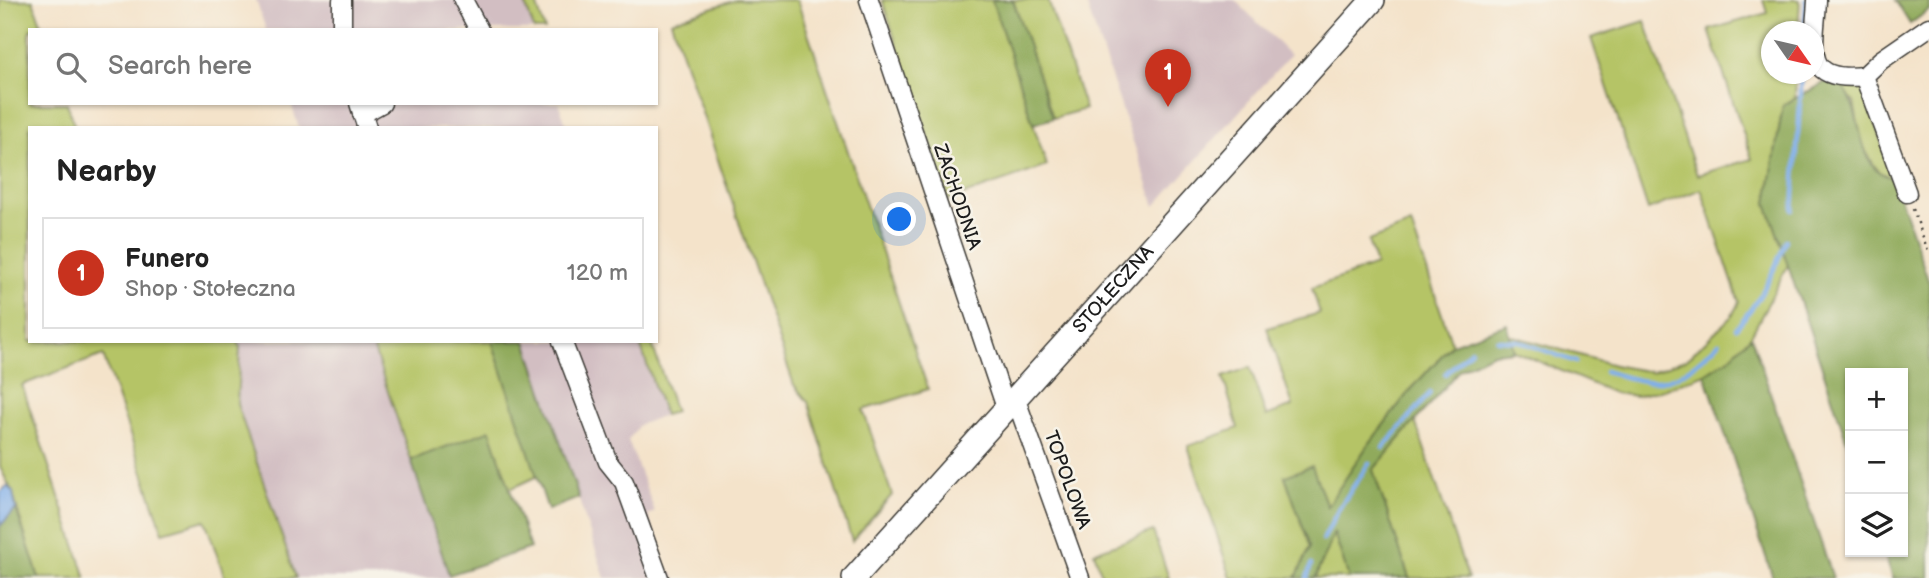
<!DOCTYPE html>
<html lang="en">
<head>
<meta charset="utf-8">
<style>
  :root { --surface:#fff; --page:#f2f2f2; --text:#222; --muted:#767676; --line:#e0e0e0; --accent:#c8321e }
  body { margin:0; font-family:"Balsamiq Sans",sans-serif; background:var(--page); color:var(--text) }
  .controls { position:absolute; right:21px; bottom:21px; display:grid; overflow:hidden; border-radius:0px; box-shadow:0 2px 5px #0004 }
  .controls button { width:63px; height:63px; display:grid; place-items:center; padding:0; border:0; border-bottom:2px solid var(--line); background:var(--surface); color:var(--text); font:35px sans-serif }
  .compass { position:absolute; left:1761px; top:21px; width:63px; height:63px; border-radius:50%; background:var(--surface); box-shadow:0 2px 5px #0004; rotate:124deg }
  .you { position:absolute; left:900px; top:220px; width:24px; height:24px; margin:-18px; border:5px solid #fff; border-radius:50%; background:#1a73e8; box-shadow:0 0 0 10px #1a73e833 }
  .badge { display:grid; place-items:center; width:46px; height:46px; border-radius:50%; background:var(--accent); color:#fff; font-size:23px; font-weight:700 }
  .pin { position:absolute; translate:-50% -58px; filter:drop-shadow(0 2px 4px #0008) }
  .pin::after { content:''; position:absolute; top:37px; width:24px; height:21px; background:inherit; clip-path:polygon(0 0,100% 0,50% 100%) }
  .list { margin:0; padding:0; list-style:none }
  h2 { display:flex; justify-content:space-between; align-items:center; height:91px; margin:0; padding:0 28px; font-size:30px }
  h2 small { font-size:23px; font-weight:400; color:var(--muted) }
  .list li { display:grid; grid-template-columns:46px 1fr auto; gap:21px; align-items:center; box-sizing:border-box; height:112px; margin:0 14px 14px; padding:0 14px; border:2px solid var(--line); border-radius:0px }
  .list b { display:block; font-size:26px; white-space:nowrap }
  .list p { margin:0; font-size:23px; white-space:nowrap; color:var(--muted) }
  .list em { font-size:23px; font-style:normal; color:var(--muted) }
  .icon { flex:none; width:38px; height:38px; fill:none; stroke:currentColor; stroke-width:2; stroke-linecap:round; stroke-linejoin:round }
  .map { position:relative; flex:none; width:1929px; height:578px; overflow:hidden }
  .search { position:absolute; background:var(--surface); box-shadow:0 2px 5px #0004; left:28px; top:28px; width:630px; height:77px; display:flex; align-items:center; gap:18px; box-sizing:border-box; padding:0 24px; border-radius:0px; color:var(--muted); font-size:26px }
  .panel { position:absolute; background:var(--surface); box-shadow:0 2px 5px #0004; left:28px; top:126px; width:630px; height:217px; border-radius:0px }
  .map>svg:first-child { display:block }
  .industrial { fill:#d2bec2 }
  .green { fill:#b5c466; stroke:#687041; stroke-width:2 }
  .forest { fill:#90aa5b; stroke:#56633c; stroke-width:2 }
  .water { fill:#80afea; stroke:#4e6683; stroke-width:2 }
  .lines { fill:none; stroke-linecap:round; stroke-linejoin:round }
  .stream { stroke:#80afea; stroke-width:4.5 }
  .minor-casing { stroke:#3c3a36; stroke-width:21 }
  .major-casing { stroke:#3c3a36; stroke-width:26 }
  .path { stroke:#3c3a36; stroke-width:2.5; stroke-dasharray:2 5; stroke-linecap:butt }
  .minor { stroke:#fff; stroke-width:18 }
  .major { stroke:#fff; stroke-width:23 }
  .labels { text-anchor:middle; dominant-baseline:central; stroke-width:5; stroke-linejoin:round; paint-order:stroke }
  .street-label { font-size:19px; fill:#1c1c1c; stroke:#f7f3e8 }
</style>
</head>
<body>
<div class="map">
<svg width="1929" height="578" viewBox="0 0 1929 578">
  <rect width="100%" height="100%" fill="#f7f3e8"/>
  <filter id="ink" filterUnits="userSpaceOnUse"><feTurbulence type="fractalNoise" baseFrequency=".0143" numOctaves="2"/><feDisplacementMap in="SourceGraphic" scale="14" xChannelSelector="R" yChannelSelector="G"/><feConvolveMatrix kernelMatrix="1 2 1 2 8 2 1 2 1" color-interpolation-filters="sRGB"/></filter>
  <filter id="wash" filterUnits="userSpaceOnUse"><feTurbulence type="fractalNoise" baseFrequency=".00686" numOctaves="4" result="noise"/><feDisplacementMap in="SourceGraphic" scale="28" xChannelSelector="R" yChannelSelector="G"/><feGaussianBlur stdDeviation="1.57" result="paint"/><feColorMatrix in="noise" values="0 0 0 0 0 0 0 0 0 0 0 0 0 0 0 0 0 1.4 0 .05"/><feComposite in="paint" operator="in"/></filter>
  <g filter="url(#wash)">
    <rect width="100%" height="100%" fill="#f4e3ca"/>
    <g class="industrial">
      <polygon points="256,0 524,0 534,30 266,30"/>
      <polygon points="1085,0 1235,0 1290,55 1155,206"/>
      <polygon points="291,103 559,103 567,128 299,128"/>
      <polygon points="238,341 371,341 450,578 296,578 237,404 240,347"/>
      <polygon points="526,341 639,341 664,415 639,425 628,440 655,512 648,515 667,574 673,573 675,578 605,578"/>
    </g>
    <g class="green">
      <path d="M0,0H33L43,30H30V103H67L75,128H30V341H238L240,347L237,404L296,578H225L205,520L163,532L103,355L22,385L86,578H39C30,551 21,524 14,497C13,490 3,476 0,466Z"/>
      <polygon points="524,0 535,0 545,30 534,30"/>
      <polygon points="736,0 797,0 928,389 863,410 892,495 852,541 808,402 794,385 671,21"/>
      <polygon points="882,0 992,0 1047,166 949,200"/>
      <polygon points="1013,0 1048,0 1085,109 1053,118"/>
      <polygon points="1763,0 1800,0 1798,31 1772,32 1772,74 1796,74 1795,99 1783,105 1767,203 1788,265 1751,336 1728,359 1705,374 1665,389 1636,396 1614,393 1514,351 1509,335 1618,366 1652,372 1687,359 1732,316 1739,302 1701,189 1648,210 1591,38 1645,21 1697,175 1752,159 1709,30 1767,13"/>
      <polygon points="1834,81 1862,82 1894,179 1879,172 1871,160 1862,145 1854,102"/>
      <polygon points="1411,224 1452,344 1408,393 1366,448 1327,507 1285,476 1310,547 1296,578 1231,578 1188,446 1238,428 1223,377 1250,367 1266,416 1293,406 1267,328 1320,313 1312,288 1376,265 1368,241"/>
      <polygon points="371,341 492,341 538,476 510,489 490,431 411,460"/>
      <polygon points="639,341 651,341 675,412 664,415"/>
      <polygon points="1415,421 1468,578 1409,578 1373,470"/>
      <polygon points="1153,531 1169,578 1103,578 1094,552"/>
      <polygon points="1334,532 1349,578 1315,578"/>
    </g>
    <g class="forest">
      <polygon points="992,0 1013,0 1053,118 1033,124"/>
      <polygon points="1895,0 1929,0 1929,10 1910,24"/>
      <path d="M1827,81C1864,83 1852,149 1879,172C1883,175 1890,177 1894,179L1929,283V578H1893L1884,552H1903V373H1850V451L1767,203L1783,105Z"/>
      <polygon points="1507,324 1514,351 1493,353 1460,369 1373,470 1409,578 1349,578 1334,533 1315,578 1296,578 1310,547 1285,476 1312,466 1327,506 1366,448 1408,393 1452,344"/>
      <polygon points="1751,336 1833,578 1773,578 1705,374 1728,359"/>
      <polygon points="492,341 526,341 579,498 548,510"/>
      <polygon points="490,430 530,548 449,575 411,460"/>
      <polygon points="16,509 39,578 0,578 0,526"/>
    </g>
    <polygon class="water" points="7,486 13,492 16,509 0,526 0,492"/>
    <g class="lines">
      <g class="stream">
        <polyline points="1804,32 1806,0"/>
        <polyline points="1793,210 1802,74"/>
        <path d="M1736,328C1760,300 1773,275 1786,240"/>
        <polyline points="1497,340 1518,341 1576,362"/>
        <path d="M1605,371C1663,390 1675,384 1719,343"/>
        <polyline points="1445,374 1471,350"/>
        <polyline points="1383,448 1430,393"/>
        <polyline points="1323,540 1338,510 1369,463"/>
        <polyline points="1307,578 1311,565"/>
      </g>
    </g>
  </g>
  <g filter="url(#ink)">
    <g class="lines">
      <defs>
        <g id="minor">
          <polyline points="342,0 342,30"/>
          <polyline points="463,0 479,30"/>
          <polyline points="869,0 1006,408"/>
          <path d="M1817,0C1815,47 1800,83 1864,76L1881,60L1929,27"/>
          <polyline points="1864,76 1907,193"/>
          <polyline points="359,103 367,128"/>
          <polyline points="362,114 382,103"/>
          <polyline points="562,341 608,462 624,482 659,578"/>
          <polyline points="1015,397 1080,578"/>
        </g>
        <g id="major">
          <path id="s1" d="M854,578L1373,0"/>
        </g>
      </defs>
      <use href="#minor" class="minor-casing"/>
      <use href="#major" class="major-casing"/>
      <polyline class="path" points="1913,209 1929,254"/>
      <use href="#minor" class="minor"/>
      <use href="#major" class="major"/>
    </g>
  </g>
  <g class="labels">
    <g class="street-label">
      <text transform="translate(957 197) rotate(71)">ZACHODNIA</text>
      <text stroke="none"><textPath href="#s1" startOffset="388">STOŁECZNA</textPath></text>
      <text transform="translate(1067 480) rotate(70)">TOPOLOWA</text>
    </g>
  </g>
</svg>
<div class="controls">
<button>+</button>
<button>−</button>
<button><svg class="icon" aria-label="layers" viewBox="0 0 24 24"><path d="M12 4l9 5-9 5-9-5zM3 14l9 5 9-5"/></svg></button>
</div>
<svg class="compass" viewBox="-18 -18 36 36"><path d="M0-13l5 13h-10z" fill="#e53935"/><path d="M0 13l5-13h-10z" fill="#767676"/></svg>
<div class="you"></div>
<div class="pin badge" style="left:1168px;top:107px">1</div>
<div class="search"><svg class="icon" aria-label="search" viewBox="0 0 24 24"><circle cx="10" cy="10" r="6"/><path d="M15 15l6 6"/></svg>Search here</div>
<section class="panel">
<h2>Nearby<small></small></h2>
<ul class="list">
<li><span class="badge">1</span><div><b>Funero</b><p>Shop · Stołeczna</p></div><em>120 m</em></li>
</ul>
</section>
</div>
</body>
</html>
